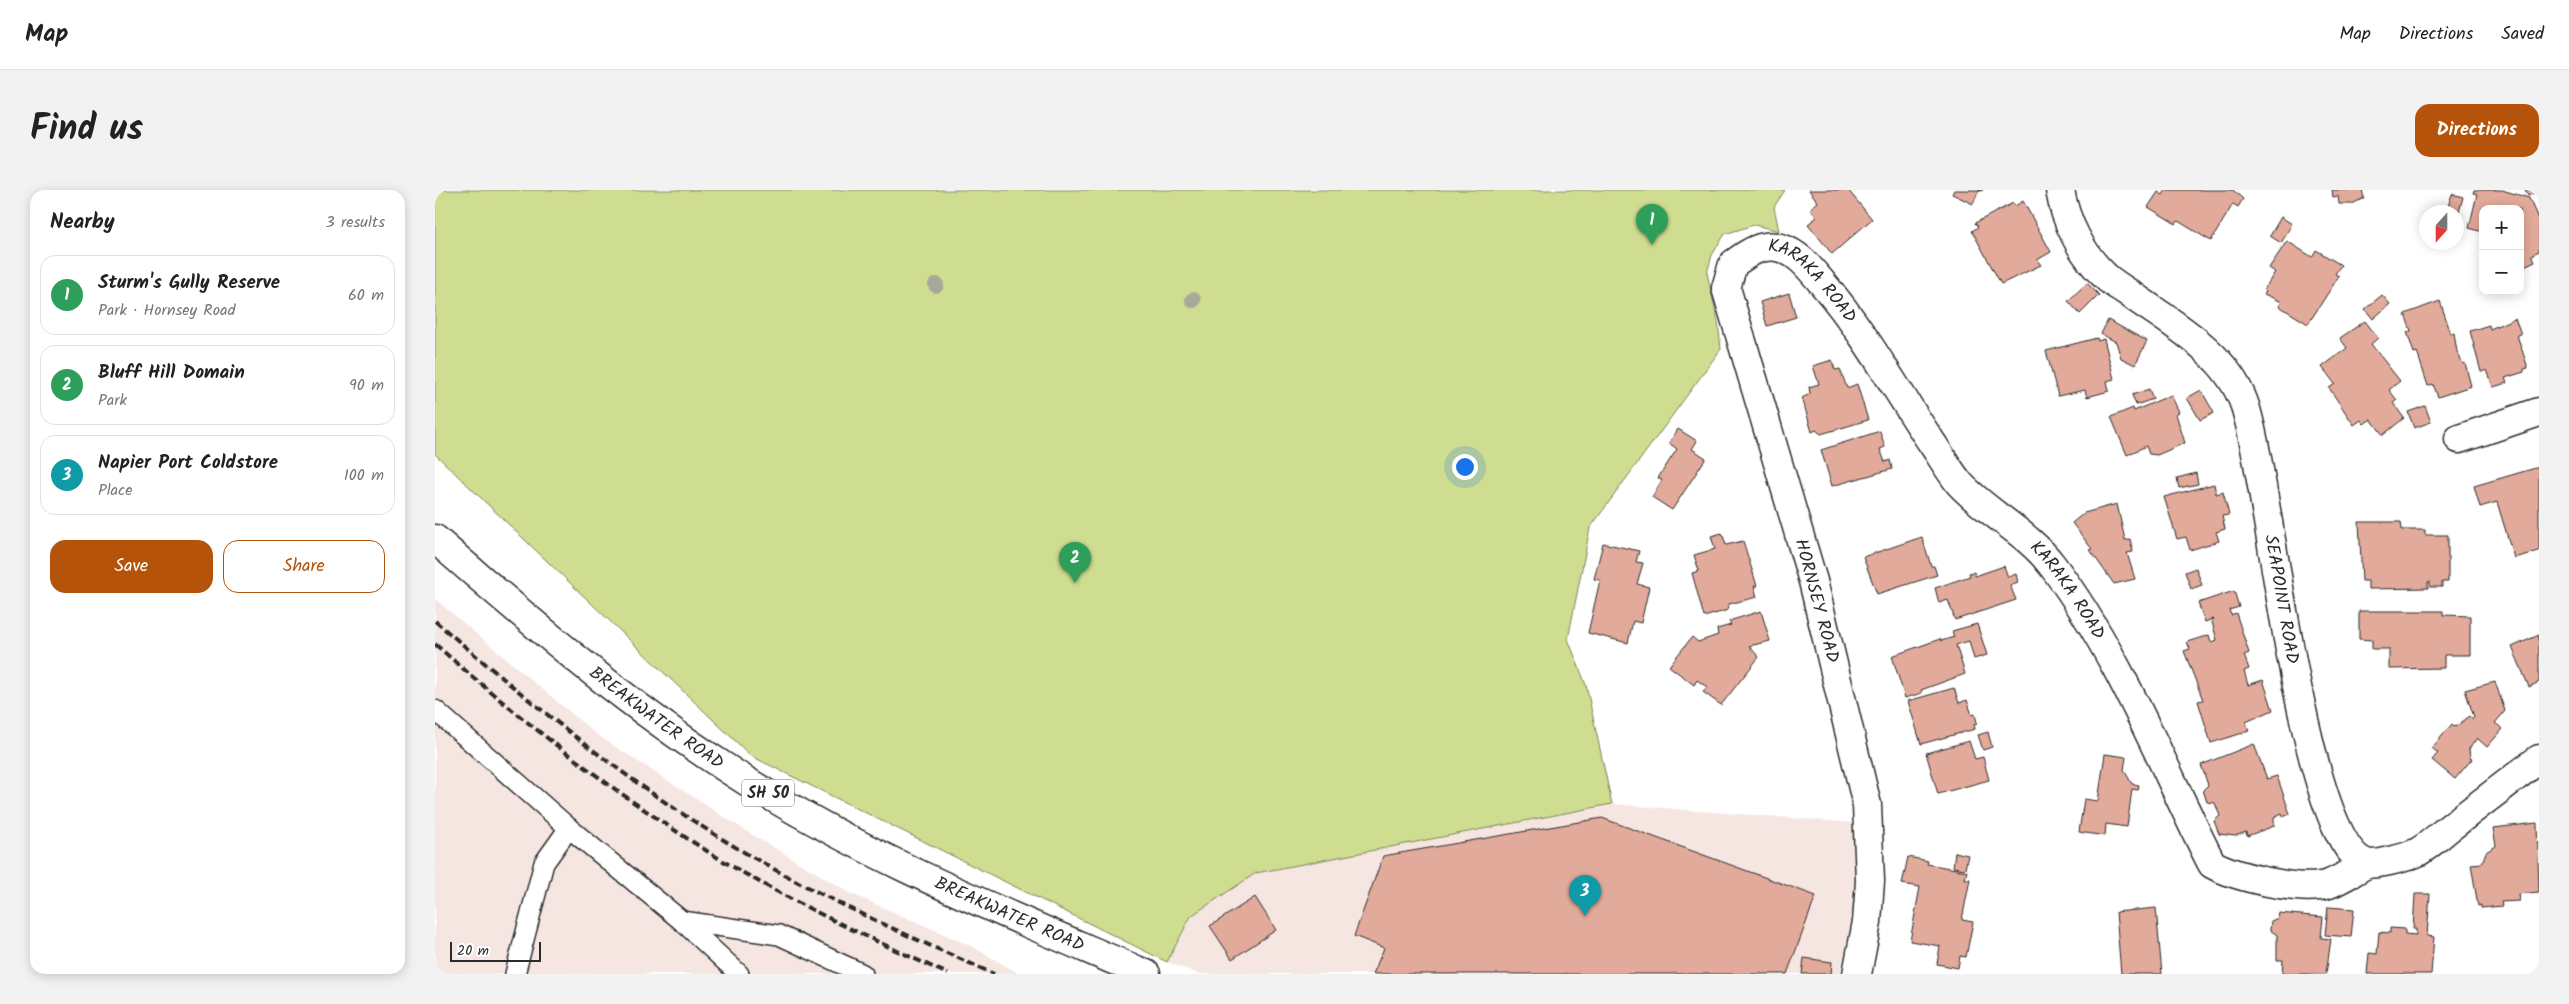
<!DOCTYPE html>
<html lang="en">
<head>
<meta charset="utf-8">
<style>
  :root { --surface:#fff; --page:#f2f2f2; --text:#222; --muted:#767676; --line:#e0e0e0; --accent:#b45309 }
  body { margin:0; font-family:Kalam,sans-serif; background:var(--page); color:var(--text) }
  .controls { position:absolute; right:15px; top:15px; display:grid; overflow:hidden; border-radius:10px; box-shadow:0 2px 12px #0003 }
  .controls button { width:45px; height:45px; display:grid; place-items:center; padding:0; border:0; border-bottom:1px solid var(--line); background:var(--surface); color:var(--text); font:25px sans-serif }
  .compass { position:absolute; left:1984px; top:15px; width:45px; height:45px; border-radius:50%; background:var(--surface); box-shadow:0 2px 12px #0003; rotate:201deg }
  .scale { position:absolute; left:15px; bottom:12px; width:91px; box-sizing:border-box; padding-left:5px; border:2px solid #2b2b2b; border-top:0; font-size:14px; line-height:18px; white-space:nowrap; color:#2b2b2b; -webkit-text-stroke:4px #fff; paint-order:stroke }
  .you { position:absolute; left:1029px; top:276px; width:18px; height:18px; margin:-12px; border:4px solid #fff; border-radius:50%; background:#1a73e8; box-shadow:0 0 0 8px #1a73e833 }
  .badge { display:grid; place-items:center; width:32px; height:32px; border-radius:50%; background:var(--accent); color:#fff; font-size:16px; font-weight:700 }
  .pin { position:absolute; translate:-50% -41px; filter:drop-shadow(0 1px 2px #0008) }
  .pin::after { content:''; position:absolute; top:26px; width:18px; height:15px; background:inherit; clip-path:polygon(0 0,100% 0,50% 100%) }
  .list { margin:0; padding:0; list-style:none }
  h2 { display:flex; justify-content:space-between; align-items:center; height:65px; margin:0; padding:0 20px; font-size:21px }
  h2 small { font-size:16px; font-weight:400; color:var(--muted) }
  .list li { display:grid; grid-template-columns:32px 1fr auto; gap:15px; align-items:center; box-sizing:border-box; height:80px; margin:0 10px 10px; padding:0 10px; border:1px solid var(--line); border-radius:15px }
  .list b { display:block; font-size:19px; white-space:nowrap }
  .list p { margin:0; font-size:16px; white-space:nowrap; color:var(--muted) }
  .list em { font-size:16px; font-style:normal; color:var(--muted) }
  .actions { display:flex; gap:10px; padding:15px 20px }
  .actions a { flex:1; padding:11px 0; border:1px solid var(--accent); border-radius:15px; text-align:center; font-size:18px; color:var(--accent) }
  .actions .main { background:var(--accent); color:#fff }
  .map { position:relative; flex:none; width:2104px; height:784px; overflow:hidden; border-radius:15px }
  header { display:flex; align-items:center; gap:30px; box-sizing:border-box; height:70px; padding:0 25px; background:var(--surface); border-bottom:1px solid var(--line) }
  header strong { font-size:24px }
  nav { display:flex; gap:28px; margin-inline-start:auto; font-size:18px }
  .intro { display:flex; align-items:center; justify-content:space-between; box-sizing:border-box; height:120px; padding:0 30px }
  h1 { margin:0; font-size:35px }
  .button { padding:12px 22px; border-radius:15px; background:var(--accent); color:#fff; font-size:18px; font-weight:700 }
  main { display:flex; gap:30px; padding:0 30px }
  aside { flex:1; background:var(--surface); border-radius:15px; box-shadow:0 2px 12px #0003 }
  .map>svg:first-child { display:block }
  .built { fill:#f6e6e1 }
  .green { fill:#cfdd90; stroke:#7d845e }
  .building { fill:#e2aa9a; stroke:#2b2b2b }
  .lines { fill:none; stroke-linecap:round; stroke-linejoin:round }
  .lane-casing { stroke:#2b2b2b; stroke-width:22 }
  .street-casing { stroke:#2b2b2b; stroke-width:31 }
  .highway-casing { stroke:#2b2b2b; stroke-width:31 }
  .lane { stroke:#fff; stroke-width:19 }
  .street { stroke:#fff; stroke-width:28 }
  .highway { stroke:#fff; stroke-width:28 }
  .rail { stroke:#2b2b2b; stroke-width:4; stroke-dasharray:8 4; stroke-linecap:butt }
  .tree { fill:#a5a89b }
  .labels { text-anchor:middle; dominant-baseline:central; stroke-width:4; stroke-linejoin:round; paint-order:stroke }
  .shield { fill:#fff; stroke:#6b6b6b; stroke-width:1 }
  .shield-label { font-size:16px; font-weight:bold; fill:#2b2b2b }
  .street-label { font-size:18px; fill:#2b2b2b; stroke:#fff }
</style>
</head>
<body>
<header>
<strong>Map</strong>
<nav><a>Map</a><a>Directions</a><a>Saved</a></nav>
</header>
<div class="intro"><h1>Find us</h1><a class="button">Directions</a></div>
<main>
<aside>
<h2>Nearby<small>3 results</small></h2>
<ul class="list">
<li><span class="badge" style="background:#2e9e5b">1</span><div><b>Sturm's Gully Reserve</b><p>Park · Hornsey Road</p></div><em>60 m</em></li>
<li><span class="badge" style="background:#2e9e5b">2</span><div><b>Bluff Hill Domain</b><p>Park</p></div><em>90 m</em></li>
<li><span class="badge" style="background:#0f9aa8">3</span><div><b>Napier Port Coldstore</b><p>Place</p></div><em>100 m</em></li>
</ul>
<div class="actions"><a class="main">Save</a><a>Share</a></div>
</aside>
<div class="map">
<svg width="2104" height="784" viewBox="0 0 2104 784">
  <rect width="100%" height="100%" fill="#fff"/>
  <filter id="ink" filterUnits="userSpaceOnUse"><feTurbulence type="fractalNoise" baseFrequency=".02" numOctaves="2"/><feDisplacementMap in="SourceGraphic" scale="10" xChannelSelector="R" yChannelSelector="G"/><feConvolveMatrix kernelMatrix="1 2 1 2 8 2 1 2 1" color-interpolation-filters="sRGB"/></filter>
  <g filter="url(#ink)">
    <g class="built">
      <polygon points="0,409 162,545 311,641 415,703 536,756 585,784 0,784"/>
      <polygon points="1177,614 1418,633 1420,723 1405,784 764,784 732,772 756,726 821,683"/>
    </g>
    <polygon class="green" points="0,0 1350,0 1339,17 1344,41 1319,35 1290,44 1277,65 1272,83 1283,132 1286,159 1155,338 1133,449 1151,495 1177,614 821,683 756,726 732,772 316,566 0,264"/>
    <g class="building">
      <polygon points="1374,0 1413,0 1437,29 1397,64 1373,34 1382,27 1375,19 1383,12"/>
      <polygon points="1519,0 1548,0 1543,2 1538,14 1517,4"/>
      <polygon points="1731,0 1798,0 1808,9 1803,17 1798,14 1776,51 1743,31 1741,34 1713,17 1723,2 1728,5"/>
      <polygon points="1897,0 1927,0 1929,8 1917,14 1904,14 1903,6 1898,7"/>
      <polygon points="2039,0 2067,0 2094,8 2104,31 2104,61 2097,65 2100,71 2085,78 2085,19 2048,19 2048,42 2034,38 2042,4 2038,3"/>
      <polygon points="2090,0 2104,0 2104,1 2093,6"/>
      <polygon points="2017,4 2028,7 2023,26 2021,22 2011,22"/>
      <polygon points="1588,11 1616,62 1602,70 1606,75 1566,94 1537,41 1543,37 1540,33 1578,13 1580,16"/>
      <polygon points="1846,27 1857,34 1846,53 1835,46"/>
      <polygon points="1852,51 1877,67 1881,60 1906,75 1900,84 1904,86 1873,134 1844,116 1847,112 1829,104 1831,102 1829,100 1840,82 1834,78"/>
      <polygon points="1652,93 1664,105 1645,124 1633,111"/>
      <polygon points="1354,103 1361,127 1332,136 1325,112"/>
      <polygon points="1947,105 1955,114 1938,129 1930,119"/>
      <polygon points="2005,111 2016,144 2019,143 2022,162 2028,174 2030,173 2036,196 2003,207 1998,194 1993,196 1982,162 1979,163 1972,142 1976,141 1970,124"/>
      <polygon points="2080,128 2086,144 2082,145 2093,178 2089,179 2089,182 2070,188 2072,193 2058,197 2052,180 2046,182 2035,141 2054,135 2055,139"/>
      <polygon points="1673,130 1712,151 1700,175 1686,168 1681,152 1666,144"/>
      <polygon points="1930,131 1943,148 1936,154 1965,191 1954,200 1962,210 1958,213 1969,228 1948,245 1936,229 1929,234 1926,230 1919,235 1894,198 1900,194 1887,177 1912,158 1905,148"/>
      <polygon points="1662,148 1663,151 1669,149 1679,189 1672,191 1674,201 1652,207 1650,200 1623,206 1611,161"/>
      <polygon points="1397,170 1400,180 1405,179 1412,198 1422,194 1433,230 1386,244 1381,240 1377,242 1367,208 1375,204 1374,197 1384,194 1378,176"/>
      <polygon points="1714,199 1718,209 1701,215 1697,205"/>
      <polygon points="1766,200 1779,223 1765,230 1752,208"/>
      <polygon points="1736,205 1744,222 1741,224 1750,253 1722,265 1714,264 1711,256 1692,265 1676,227 1698,218 1699,221"/>
      <polygon points="1990,216 1996,232 1979,238 1973,222"/>
      <polygon points="1243,239 1262,251 1257,259 1271,268 1237,320 1217,307 1227,290 1223,288 1242,259 1234,253"/>
      <polygon points="1445,241 1450,257 1445,259 1450,272 1455,270 1457,279 1397,296 1386,260"/>
      <polygon points="2104,277 2104,361 2079,368 2062,312 2045,317 2039,296"/>
      <polygon points="1761,283 1763,294 1744,298 1742,288"/>
      <polygon points="1779,294 1781,304 1788,302 1794,325 1787,326 1790,339 1781,342 1784,351 1755,360 1751,347 1742,349 1729,307"/>
      <polygon points="1682,314 1690,350 1695,349 1698,362 1692,363 1700,389 1679,394 1655,360 1657,359 1637,333 1649,323"/>
      <polygon points="1924,332 1966,332 1967,340 1990,340 1990,345 2013,345 2013,392 2007,392 2007,397 1995,397 1995,392 1993,392 1993,398 1933,399 1933,391 1927,391"/>
      <polygon points="1287,343 1291,355 1308,351 1322,396 1319,396 1322,407 1294,414 1293,420 1269,427 1257,383 1264,381 1259,365 1280,359 1276,346"/>
      <polygon points="1487,347 1496,376 1499,376 1502,385 1442,404 1428,367"/>
      <polygon points="1168,353 1204,361 1201,372 1208,373 1202,394 1214,397 1206,433 1198,431 1193,453 1153,443 1165,390 1159,389"/>
      <polygon points="1569,376 1573,387 1581,384 1583,392 1575,395 1581,410 1520,430 1513,410 1504,413 1500,398 1535,386 1534,383 1539,382 1540,386"/>
      <polygon points="1761,378 1767,395 1756,399 1750,382"/>
      <polygon points="1799,401 1804,417 1794,420 1796,425 1801,423 1814,463 1809,465 1814,479 1809,481 1813,495 1828,490 1838,520 1811,532 1814,541 1776,553 1763,511 1768,510 1749,461 1755,459 1752,452 1774,445 1776,452 1782,450 1777,432 1778,429 1770,432 1763,413"/>
      <polygon points="1326,421 1335,451 1314,456 1324,467 1286,515 1268,502 1272,497 1262,490 1259,495 1234,476 1257,447 1263,452 1283,445 1282,439 1296,435 1294,431"/>
      <polygon points="1924,421 2008,421 2008,425 2035,426 2035,465 2009,465 2009,478 1954,479 1954,459 1937,459 1937,450 1924,449"/>
      <polygon points="1542,434 1552,465 1539,469 1534,451 1521,455 1530,484 1486,500 1487,503 1470,508 1457,466 1505,449 1506,451 1519,447 1517,441"/>
      <polygon points="2104,445 2104,492 2094,497 2077,457"/>
      <polygon points="2060,492 2070,521 2060,533 2068,539 2052,557 2042,548 2034,559 2035,568 2037,569 2020,589 1997,570 2003,563 1997,558 2017,534 2020,537 2035,526 2038,529 2039,527 2030,500"/>
      <polygon points="1519,498 1524,513 1532,510 1537,525 1540,524 1542,533 1539,534 1540,539 1486,554 1473,511"/>
      <polygon points="1553,542 1557,557 1548,560 1543,545"/>
      <polygon points="1534,551 1540,569 1548,567 1554,590 1503,604 1491,563"/>
      <polygon points="1819,554 1832,589 1842,586 1855,624 1848,627 1847,623 1839,627 1839,636 1812,646 1811,642 1800,646 1784,644 1779,631 1785,626 1780,613 1772,612 1768,600 1773,595 1766,575"/>
      <polygon points="1670,564 1691,567 1689,580 1697,594 1704,595 1703,600 1697,599 1692,637 1671,634 1670,646 1644,642 1649,609 1663,611"/>
      <polygon points="1167,628 1381,706 1352,784 938,784 949,758 919,746 948,666"/>
      <polygon points="2102,633 2104,702 2083,704 2084,711 2066,712 2067,716 2046,718 2046,715 2043,716 2036,674 2047,673 2051,662 2061,656 2058,638"/>
      <polygon points="1520,662 1533,665 1530,679 1518,677"/>
      <polygon points="1473,667 1493,671 1492,674 1532,681 1530,689 1535,689 1527,730 1538,732 1531,767 1525,766 1523,778 1502,774 1505,756 1475,751 1485,697 1467,694"/>
      <polygon points="1980,704 1995,704 1992,746 1999,747 1996,784 1932,784 1934,763 1942,764 1944,742 1955,743 1955,738 1970,739 1970,744 1981,745 1981,739 1978,739"/>
      <polygon points="820,707 841,740 797,769 775,736"/>
      <polygon points="1893,717 1919,719 1916,747 1890,745"/>
      <polygon points="1721,718 1727,784 1686,784 1681,722"/>
      <polygon points="1844,723 1888,727 1886,748 1896,749 1891,784 1847,784 1848,770 1842,770 1842,745 1835,740 1836,731 1843,728"/>
      <polygon points="1369,768 1397,772 1396,784 1367,784"/>
    </g>
    <g class="lines">
      <defs>
        <g id="lane">
          <polyline points="0,520 134,638 247,731 304,784"/>
          <polyline points="247,731 344,745 428,784"/>
          <polyline points="80,784 109,673 134,638"/>
        </g>
        <g id="street">
          <path id="s1" d="M1625,0C1630,31 1647,65 1670,86C1678,94 1689,99 1698,106C1739,135 1791,163 1809,213C1835,287 1866,650 1931,673C1941,676 1973,667 1983,662C1995,655 2007,643 2018,635C2046,613 2075,591 2104,569"/>
          <polyline points="2024,249 2104,222"/>
          <path id="s2" d="M1422,784L1432,732L1435,691L1432,615L1378,391L1291,98L1298,74C1312,64 1327,52 1346,58C1365,64 1376,80 1389,95C1431,144 1461,200 1497,253C1506,266 1515,282 1525,294C1552,323 1593,343 1617,375C1685,465 1726,574 1777,674C1801,687 1867,703 1894,694C1907,689 1920,680 1932,674"/>
        </g>
        <g id="highway">
          <path id="s3" d="M0,349C92,429 185,509 288,576C419,663 567,722 711,784"/>
        </g>
      </defs>
      <use href="#lane" class="lane-casing"/>
      <use href="#street" class="street-casing"/>
      <use href="#highway" class="highway-casing"/>
      <use href="#lane" class="lane"/>
      <use href="#street" class="street"/>
      <use href="#highway" class="highway"/>
      <g class="rail">
        <path d="M0,431C89,507 179,582 279,644C367,699 464,742 559,784"/>
        <path d="M0,454C88,532 180,604 280,666C355,712 434,748 513,784"/>
      </g>
    </g>
    <g class="tree">
      <circle cx="501" cy="95" r="8"/>
      <circle cx="758" cy="110" r="8"/>
    </g>
  </g>
  <g class="labels">
    <rect class="shield" x="307" y="589.5" width="52" height="27" rx="4"/>
    <g class="shield-label">
      <text x="333" y="603">SH 50</text>
    </g>
    <g class="street-label">
      <text stroke="none"><textPath href="#s2" startOffset="829">KARAKA ROAD</textPath></text>
      <text stroke="none"><textPath href="#s2" startOffset="1235">KARAKA ROAD</textPath></text>
      <text stroke="none"><textPath href="#s1" startOffset="490">SEAPOINT ROAD</textPath></text>
      <text transform="translate(1381 411) rotate(75)">HORNSEY ROAD</text>
      <text stroke="none"><textPath href="#s3" startOffset="285">BREAKWATER ROAD</textPath></text>
      <text stroke="none"><textPath href="#s3" startOffset="690">BREAKWATER ROAD</textPath></text>
    </g>
  </g>
</svg>
<div class="controls">
<button>+</button>
<button>−</button>
</div>
<svg class="compass" viewBox="-18 -18 36 36"><path d="M0-13l5 13h-10z" fill="#e53935"/><path d="M0 13l5-13h-10z" fill="#767676"/></svg>
<div class="scale">20 m</div>
<div class="you"></div>
<div class="pin badge" style="left:1217px;top:55px;background:#2e9e5b">1</div>
<div class="pin badge" style="left:640px;top:393px;background:#2e9e5b">2</div>
<div class="pin badge" style="left:1150px;top:726px;background:#0f9aa8">3</div>
</div>
</main>
</body>
</html>
